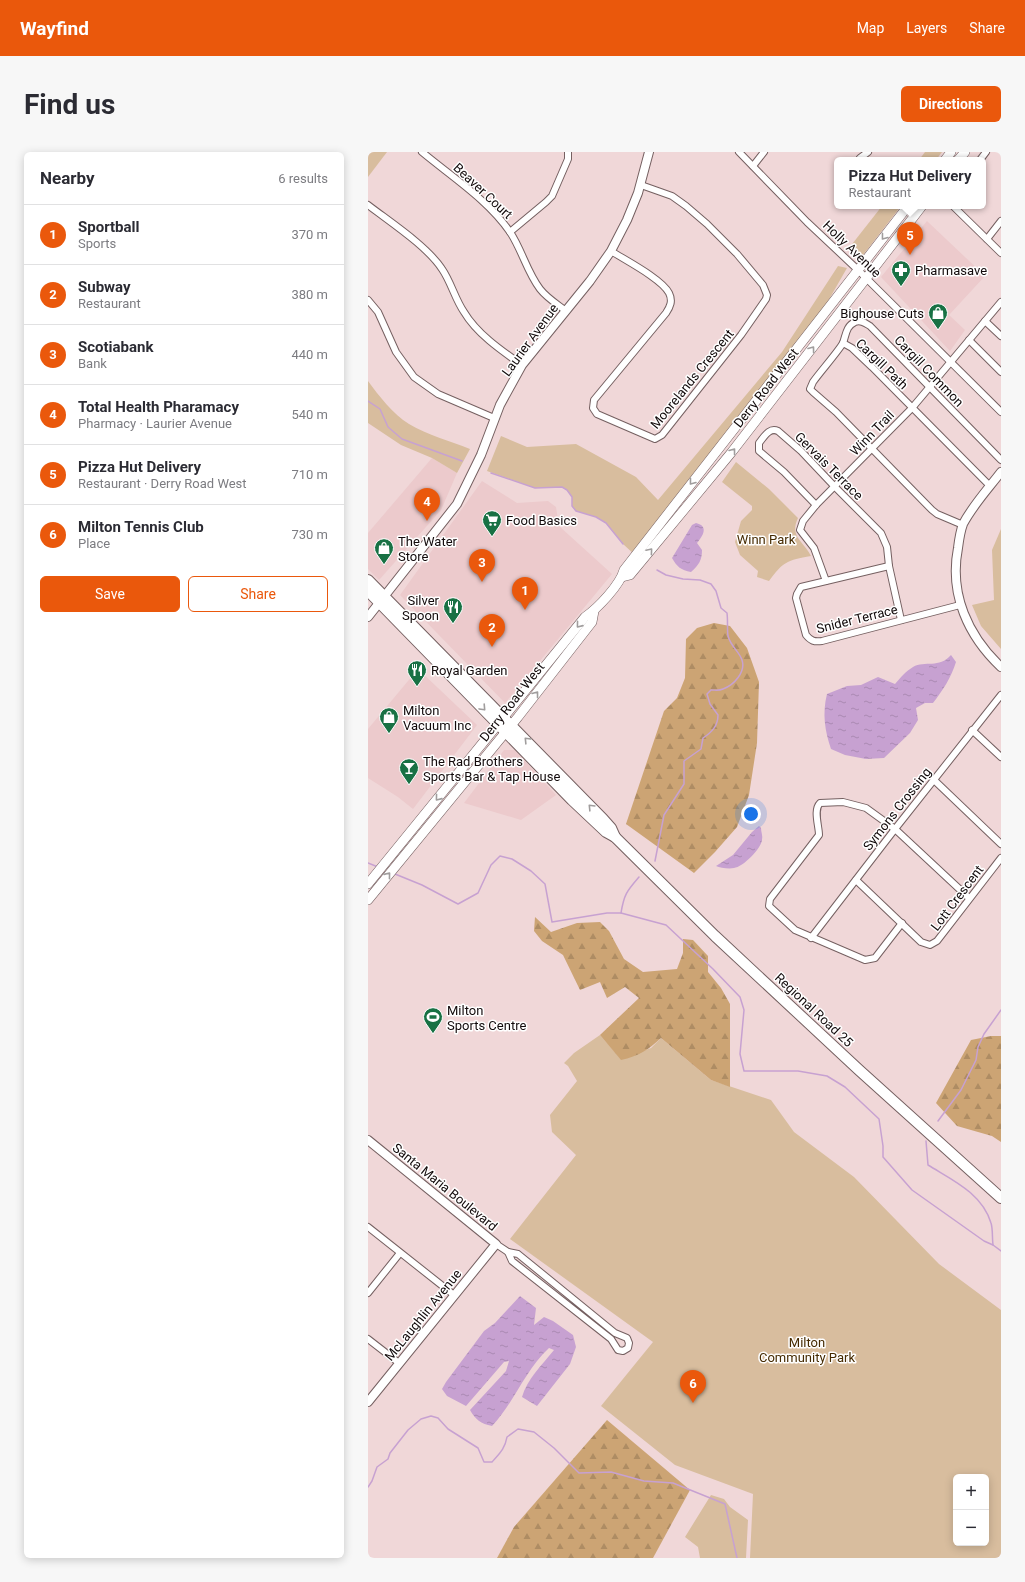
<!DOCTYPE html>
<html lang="en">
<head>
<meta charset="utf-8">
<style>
  :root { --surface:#fff; --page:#f7f7f7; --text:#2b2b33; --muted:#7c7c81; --line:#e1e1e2; --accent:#ea580c }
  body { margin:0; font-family:Roboto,sans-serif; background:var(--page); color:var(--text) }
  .controls { position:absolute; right:12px; bottom:12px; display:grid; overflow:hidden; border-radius:6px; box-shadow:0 2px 10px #0003 }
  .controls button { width:36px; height:36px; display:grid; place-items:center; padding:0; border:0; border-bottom:1px solid var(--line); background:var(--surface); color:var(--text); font:20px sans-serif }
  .you { position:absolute; left:383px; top:662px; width:14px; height:14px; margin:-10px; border:3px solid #fff; border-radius:50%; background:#1a73e8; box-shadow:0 0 0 6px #1a73e833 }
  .badge { display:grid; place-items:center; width:26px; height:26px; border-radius:50%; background:var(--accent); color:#fff; font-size:13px; font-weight:700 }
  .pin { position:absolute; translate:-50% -33px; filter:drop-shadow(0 1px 2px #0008) }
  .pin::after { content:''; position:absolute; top:21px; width:14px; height:12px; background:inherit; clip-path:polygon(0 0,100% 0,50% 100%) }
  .popup { position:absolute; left:466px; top:5px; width:152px; height:52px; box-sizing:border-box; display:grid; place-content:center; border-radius:6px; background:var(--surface); filter:drop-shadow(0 1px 3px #0005); font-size:13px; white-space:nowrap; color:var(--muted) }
  .popup b { font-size:15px; color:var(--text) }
  .popup::after { content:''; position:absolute; left:50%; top:100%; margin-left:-8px; border:8px solid transparent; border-top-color:var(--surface) }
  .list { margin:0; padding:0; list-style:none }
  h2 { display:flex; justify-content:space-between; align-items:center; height:52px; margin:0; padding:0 16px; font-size:17px }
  h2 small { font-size:13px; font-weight:400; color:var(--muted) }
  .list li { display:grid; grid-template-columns:26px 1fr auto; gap:12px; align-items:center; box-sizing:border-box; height:60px; padding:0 16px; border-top:1px solid var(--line) }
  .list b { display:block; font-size:15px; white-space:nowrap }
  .list p { margin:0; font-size:13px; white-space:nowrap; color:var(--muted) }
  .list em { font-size:13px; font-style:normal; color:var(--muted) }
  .actions { display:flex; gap:8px; padding:12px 16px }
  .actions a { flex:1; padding:9px 0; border:1px solid var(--accent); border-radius:6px; text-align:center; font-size:14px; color:var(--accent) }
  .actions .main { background:var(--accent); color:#fff }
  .map { position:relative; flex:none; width:633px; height:1406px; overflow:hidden; border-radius:6px }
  header { display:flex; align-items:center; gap:24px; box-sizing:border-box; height:56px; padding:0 20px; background:var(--accent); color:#fff }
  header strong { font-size:19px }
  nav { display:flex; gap:22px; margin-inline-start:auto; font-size:14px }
  .intro { display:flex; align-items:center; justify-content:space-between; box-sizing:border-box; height:96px; padding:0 24px }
  h1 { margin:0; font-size:28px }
  .button { padding:10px 18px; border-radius:6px; background:var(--accent); color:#fff; font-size:14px; font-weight:700 }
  main { display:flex; gap:24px; padding:0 24px }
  aside { flex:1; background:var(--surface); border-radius:6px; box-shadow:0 2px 10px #0003 }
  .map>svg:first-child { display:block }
  .built { fill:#eccacc }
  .green { fill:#d8bd9e; fill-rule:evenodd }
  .forest { fill:url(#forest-firs) }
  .water { fill:url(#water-ripples) }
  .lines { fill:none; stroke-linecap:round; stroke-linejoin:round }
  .stream { stroke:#c7a1d1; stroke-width:1.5 }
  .minor-casing { stroke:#756061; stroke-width:8 }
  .tertiary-casing { stroke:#756061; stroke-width:10 }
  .secondary-casing { stroke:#756061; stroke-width:10 }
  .primary-casing { stroke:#756061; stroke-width:12 }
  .minor { stroke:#fff; stroke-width:6 }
  .tertiary { stroke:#fff; stroke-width:8 }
  .secondary { stroke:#fff; stroke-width:9 }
  .primary { stroke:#fff; stroke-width:10 }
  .oneway { stroke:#a09d9d }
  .labels { text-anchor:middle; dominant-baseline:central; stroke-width:3; stroke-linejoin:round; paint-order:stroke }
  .street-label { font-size:13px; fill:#11090a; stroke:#fff }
  .poi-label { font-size:13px; fill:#11090a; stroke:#fff; text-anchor:start }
  .park-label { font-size:13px; fill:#452a01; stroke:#fff }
</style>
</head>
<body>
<header>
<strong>Wayfind</strong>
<nav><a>Map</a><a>Layers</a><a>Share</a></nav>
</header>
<div class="intro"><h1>Find us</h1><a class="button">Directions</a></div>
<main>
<aside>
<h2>Nearby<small>6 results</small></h2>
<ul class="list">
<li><span class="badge">1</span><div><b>Sportball</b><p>Sports</p></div><em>370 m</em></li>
<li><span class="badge">2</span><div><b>Subway</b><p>Restaurant</p></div><em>380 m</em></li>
<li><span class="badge">3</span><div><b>Scotiabank</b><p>Bank</p></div><em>440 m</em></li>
<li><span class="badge">4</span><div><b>Total Health Pharamacy</b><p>Pharmacy · Laurier Avenue</p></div><em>540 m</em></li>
<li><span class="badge">5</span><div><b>Pizza Hut Delivery</b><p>Restaurant · Derry Road West</p></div><em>710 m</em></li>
<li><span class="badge">6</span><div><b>Milton Tennis Club</b><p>Place</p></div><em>730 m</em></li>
</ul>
<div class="actions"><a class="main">Save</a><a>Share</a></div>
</aside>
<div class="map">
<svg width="633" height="1406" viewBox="0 0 633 1406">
  <defs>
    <pattern id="forest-firs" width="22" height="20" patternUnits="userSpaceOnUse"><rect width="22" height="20" fill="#cca474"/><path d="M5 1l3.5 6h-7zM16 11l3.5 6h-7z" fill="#ae8c63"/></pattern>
    <pattern id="water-ripples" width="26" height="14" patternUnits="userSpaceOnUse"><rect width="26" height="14" fill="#c7a1d1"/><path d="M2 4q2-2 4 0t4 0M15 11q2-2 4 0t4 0" fill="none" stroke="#aa89b2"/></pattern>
  </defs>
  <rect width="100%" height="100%" fill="#f0d7d8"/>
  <g class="built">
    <polygon points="559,69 617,124 581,163 597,178 582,199 513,125"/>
    <polygon points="64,306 89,321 73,358 11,428 0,417 0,381"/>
    <polygon points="114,329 149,351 180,349 188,355 191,374 244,422 137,551 32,443"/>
    <polygon points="50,517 109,573 45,657 30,645 0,626 0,577"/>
    <polygon points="136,598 147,598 188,643 153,668 96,651"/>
  </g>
  <g class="green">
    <polygon points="0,0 19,0 0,25"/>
    <polygon points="557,0 574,0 568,8 551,8"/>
    <polygon points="514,54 533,54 492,107 481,96"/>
    <polygon points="470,114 479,116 432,198 268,404 255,392 238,371 228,365 208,359 204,354 204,345 199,338 194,335 167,336 119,319 133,284 159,295 208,292 268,325 290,348 414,200"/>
    <path d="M0,229C11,244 25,262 41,272C60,283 82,289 102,297L89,321L64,306L33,293L0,271Z"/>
    <path d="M368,310L401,337L430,366C421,385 436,389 443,404C419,408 415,410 401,429L389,425L390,419L372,403L367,390L373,369L384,358V354L354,330Z"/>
    <polygon points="633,377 633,497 613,474 604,453 626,448 624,398"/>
    <path d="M232,883L253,907L283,896L293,886L343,928L403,948L426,980L486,1025L571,1112L633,1158V1406H382L385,1342L307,1313L233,1254L285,1190L142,1087L208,1003L184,980L182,963L209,929L200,914L196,911L206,901ZM588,1325H618V1391H588Z"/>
    <polygon points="343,1343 356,1347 362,1355 380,1368 378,1406 332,1406 330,1395 317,1385"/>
  </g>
  <g class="forest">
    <polygon points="346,471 362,474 379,496 391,530 389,591 381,643 369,675 347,700 326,721 258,672 296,559 309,546 317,526 318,487 329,476"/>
    <path d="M167,765L183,780L209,771L232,770L241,779L256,807L275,820L309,817L315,801V787L325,788L340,804V820L353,836L362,852V935L343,928L293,886C280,898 271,904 253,908L232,883L271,846L257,835L239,846L232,830L212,838L195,803L174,789L166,779Z"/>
    <polygon points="623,884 633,884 633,990 624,984 589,974 568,951 603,888"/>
    <polygon points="239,1268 322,1338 285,1406 129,1406 146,1375"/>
  </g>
  <g class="water">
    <path d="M328,371C341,374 335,384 329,391L334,398C334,408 331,413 323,420C313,418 309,415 304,406L324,373Z"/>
    <path d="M583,503L588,510C583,526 575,538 565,551H557L548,556L550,568L542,581L516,606L498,607L477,603L463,597C457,579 454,562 459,542L479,534L493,533L510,525L527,532C532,526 538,519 545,515C557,508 571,517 583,503Z"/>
    <path d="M391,674L393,676C393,680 395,684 394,688C393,697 375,715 366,716C361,717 352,716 348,714L365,703L384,680Z"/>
    <path d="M152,1144L168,1156L166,1173L176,1165L185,1169L205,1183L208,1195L202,1212L169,1254L154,1245C159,1227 174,1213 186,1198L181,1196C157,1218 146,1251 124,1274C113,1272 107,1267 102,1258L138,1219L141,1209L136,1210L98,1254L79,1244L74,1237L78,1230L116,1179L127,1171Z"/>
  </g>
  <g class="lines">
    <g class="stream">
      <polyline points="0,249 12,257 20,275 34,287 94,309"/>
      <polyline points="123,321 167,336 194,335 199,338 204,345 204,354 208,359 228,365 238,371 255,392"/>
      <path d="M287,709L296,663L316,632V609L333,597L335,586C344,580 350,574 350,563L342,552L339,542L343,538C347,538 351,539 355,537C366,533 378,520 374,508C371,499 363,495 360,484C359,477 360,469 359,461L353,456L348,439L343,432L332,428L315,427L298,423L289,418"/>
      <polyline points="0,711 10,715"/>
      <polyline points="27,722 54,733 90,752 110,741 123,713 132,704 144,707 163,719 177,732 184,770 239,761 253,761 298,773 345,817 372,845 376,858 372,902 376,919 430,919 459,924 477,935 511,967 515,994 515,1005 544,1038 616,1089 625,1093 633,1099"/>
      <path d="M253,761C256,742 259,739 271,725"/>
      <polyline points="570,969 593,938 608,908 610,895 616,882 633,858"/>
      <path d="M558,989L560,1013C584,1028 614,1041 623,1071C625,1077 624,1086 625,1093"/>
      <path d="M0,1335L4,1329L9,1315L20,1307L22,1301L40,1278L53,1267L63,1264L70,1266L80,1277L110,1296L116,1310H124C131,1302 137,1297 139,1285L150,1277L166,1280L186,1296L211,1321L243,1320L276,1329L305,1331L357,1352L369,1406"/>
    </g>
    <defs>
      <g id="minor">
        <path d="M54,0C84,25 120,48 142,80C154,98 159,120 172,137C179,146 189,152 198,159"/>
        <polyline points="371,0 439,70 490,118 633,260"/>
        <polyline points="492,6 500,0"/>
        <polyline points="612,8 618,0"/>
        <polyline points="385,14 396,0"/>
        <path d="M0,53C22,70 59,94 74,117C83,130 87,147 96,160C109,182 134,199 154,213"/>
        <polyline points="585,54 633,101"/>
        <polyline points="142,80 178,50 184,44 200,7 200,0"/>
        <polyline points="619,87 633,69"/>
        <path d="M243,99C257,108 294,127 301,141C305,149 302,155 298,161L226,248L225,256L229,262L287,287L294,283L373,183L398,147L399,143L395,133L369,102L339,72L318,54L304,44L273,33"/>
        <polyline points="0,148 10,160 28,200 46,225 70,242 126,266"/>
        <polyline points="617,169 633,184"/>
        <polyline points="601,188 633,220"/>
        <polyline points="475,191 484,196 504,215 622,334"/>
        <path d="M448,353L416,320L391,299V291C396,285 401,275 410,279L433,299L467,335L513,381L519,395L521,414L533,468"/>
        <path d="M595,373L569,362L564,358L468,260L445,240L442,237L445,230C452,220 469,201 475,191C478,183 478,174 487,170C493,168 497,171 502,174L633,308"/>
        <path d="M521,414L433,435L429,442L428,446L438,483C443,489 446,490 454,489L592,453"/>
        <polyline points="458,429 446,396 432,378 435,369 448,353 544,256 633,150"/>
        <polyline points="604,578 633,605"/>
        <polyline points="566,628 633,692"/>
        <polyline points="488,728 553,790 562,793 569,789 633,706"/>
        <path d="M534,771L507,806L497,808L427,778L401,754L402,747L451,683C451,674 445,658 452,651L475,650L498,656L527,677L601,746"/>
        <polyline points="443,786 527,677 633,543"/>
        <polyline points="0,1075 86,1143"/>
        <polyline points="128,1092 140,1100"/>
        <polygon points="140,1100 150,1102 247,1181 259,1186 261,1191 260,1196 255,1199 250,1198 243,1187 144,1109"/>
        <polyline points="0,1141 32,1101"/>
        <polyline points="0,1187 31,1211"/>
      </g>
      <g id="tertiary">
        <path d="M633,320C620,337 605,353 595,372C592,380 591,388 590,396C581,442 600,484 633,515"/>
        <polyline points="0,465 89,352 113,303 132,253 154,213 222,129 243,99 259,68 270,41 281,0"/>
        <polyline points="0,988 128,1092 0,1250"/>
      </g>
      <g id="secondary">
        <polyline points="577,8 583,0"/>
        <polyline points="590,8 597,0"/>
        <polyline points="254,425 262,423 363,301 554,54"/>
        <path d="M0,732L217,465C230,456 252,433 256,418L540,54"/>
        <polyline points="0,748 150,565 224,470 226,459"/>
      </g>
      <g id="primary">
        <polyline points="0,428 235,667 243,676 247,685"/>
        <polyline points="0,439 204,648 238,680 247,685 347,784 491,918 633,1046"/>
      </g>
    </defs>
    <use href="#minor" class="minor-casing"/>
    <use href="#tertiary" class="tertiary-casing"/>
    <use href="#secondary" class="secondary-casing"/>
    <use href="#primary" class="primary-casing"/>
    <use href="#minor" class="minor"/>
    <use href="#tertiary" class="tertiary"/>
    <use href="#secondary" class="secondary"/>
    <use href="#primary" class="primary"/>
  </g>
  <defs><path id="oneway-chevron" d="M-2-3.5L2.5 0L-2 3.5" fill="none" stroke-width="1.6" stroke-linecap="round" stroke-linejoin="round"/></defs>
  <g class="oneway">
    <use href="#oneway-chevron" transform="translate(516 85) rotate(128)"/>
    <use href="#oneway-chevron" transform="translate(444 197) rotate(-53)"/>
    <use href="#oneway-chevron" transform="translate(365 299) rotate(-52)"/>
    <use href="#oneway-chevron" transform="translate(324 330) rotate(128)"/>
    <use href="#oneway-chevron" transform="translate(282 399) rotate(-50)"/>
    <use href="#oneway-chevron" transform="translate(211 473) rotate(129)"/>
    <use href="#oneway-chevron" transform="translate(168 542) rotate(-52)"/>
    <use href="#oneway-chevron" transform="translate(115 556) rotate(47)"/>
    <use href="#oneway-chevron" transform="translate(159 588) rotate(-134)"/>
    <use href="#oneway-chevron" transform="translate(70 646) rotate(129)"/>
    <use href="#oneway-chevron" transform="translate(223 655) rotate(-134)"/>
    <use href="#oneway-chevron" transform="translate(20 723) rotate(-51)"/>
  </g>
  <defs>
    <symbol id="pharmacy-pin" viewBox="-11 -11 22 30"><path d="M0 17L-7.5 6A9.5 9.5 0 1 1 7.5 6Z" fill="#187144" stroke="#fff"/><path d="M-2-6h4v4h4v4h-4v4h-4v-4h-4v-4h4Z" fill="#fff"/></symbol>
    <symbol id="shop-pin" viewBox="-11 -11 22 30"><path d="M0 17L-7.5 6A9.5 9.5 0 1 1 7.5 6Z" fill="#187144" stroke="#fff"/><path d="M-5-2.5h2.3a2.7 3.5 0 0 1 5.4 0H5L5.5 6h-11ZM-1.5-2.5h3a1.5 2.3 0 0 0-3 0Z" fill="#fff"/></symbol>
    <symbol id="supermarket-pin" viewBox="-11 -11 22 30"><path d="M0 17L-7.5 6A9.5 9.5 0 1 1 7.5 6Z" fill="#187144" stroke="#fff"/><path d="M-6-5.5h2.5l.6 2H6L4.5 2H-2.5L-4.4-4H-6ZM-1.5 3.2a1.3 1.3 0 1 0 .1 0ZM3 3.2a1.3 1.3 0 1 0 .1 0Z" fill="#fff"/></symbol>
    <symbol id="restaurant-pin" viewBox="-11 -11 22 30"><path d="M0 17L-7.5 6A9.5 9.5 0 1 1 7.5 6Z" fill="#187144" stroke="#fff"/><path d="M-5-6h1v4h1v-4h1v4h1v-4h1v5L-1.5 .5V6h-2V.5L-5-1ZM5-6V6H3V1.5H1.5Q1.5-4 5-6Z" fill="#fff"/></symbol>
    <symbol id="bar-pin" viewBox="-11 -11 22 30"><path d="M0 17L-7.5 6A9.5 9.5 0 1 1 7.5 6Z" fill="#187144" stroke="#fff"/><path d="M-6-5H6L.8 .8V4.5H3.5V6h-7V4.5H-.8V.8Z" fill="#fff"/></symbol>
    <symbol id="stadium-pin" viewBox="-11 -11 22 30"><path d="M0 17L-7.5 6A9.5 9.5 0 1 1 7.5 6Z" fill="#187144" stroke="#fff"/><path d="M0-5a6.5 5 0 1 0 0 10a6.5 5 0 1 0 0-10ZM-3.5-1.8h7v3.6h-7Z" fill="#fff"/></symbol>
  </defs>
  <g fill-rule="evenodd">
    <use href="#pharmacy-pin" x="522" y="107" width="22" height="30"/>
    <use href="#shop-pin" x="559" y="150" width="22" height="30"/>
    <use href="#supermarket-pin" x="113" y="357" width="22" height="30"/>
    <use href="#shop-pin" x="5" y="385" width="22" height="30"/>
    <use href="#restaurant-pin" x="74" y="444" width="22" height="30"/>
    <use href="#restaurant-pin" x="38" y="507" width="22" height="30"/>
    <use href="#shop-pin" x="10" y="554" width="22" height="30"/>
    <use href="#bar-pin" x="30" y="605" width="22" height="30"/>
    <use href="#stadium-pin" x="54" y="854" width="22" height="30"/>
  </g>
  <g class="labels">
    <g class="street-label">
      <text transform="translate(115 39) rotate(43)">Beaver Court</text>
      <text transform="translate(484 97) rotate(44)">Holly Avenue</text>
      <text transform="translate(162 188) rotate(-54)">Laurier Avenue</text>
      <text transform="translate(514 212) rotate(44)">Cargill Path</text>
      <text transform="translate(561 219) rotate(46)">Cargill Common</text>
      <text transform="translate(324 227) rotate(-51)">Moorelands Crescent</text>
      <text transform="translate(398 236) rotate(-52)">Derry Road West</text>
      <text transform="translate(504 281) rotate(-46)">Winn Trail</text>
      <text transform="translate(461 314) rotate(45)">Gervais Terrace</text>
      <text transform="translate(489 467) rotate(-14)">Snider Terrace</text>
      <text transform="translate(144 550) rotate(-52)">Derry Road West</text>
      <text transform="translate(529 657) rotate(-52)">Symons Crossing</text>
      <text transform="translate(589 746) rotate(-53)">Lott Crescent</text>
      <text transform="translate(446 858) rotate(43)">Regional Road 25</text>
      <text transform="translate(77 1035) rotate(39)">Santa Maria Boulevard</text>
      <text transform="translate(55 1163) rotate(-51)">McLaughlin Avenue</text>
    </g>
    <g class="poi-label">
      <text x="547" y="118">Pharmasave</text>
      <text x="556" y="161" text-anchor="end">Bighouse Cuts</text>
      <text x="138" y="368">Food Basics</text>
      <text x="30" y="389">The Water<tspan x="30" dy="15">Store</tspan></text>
      <text x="71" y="448" text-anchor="end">Silver<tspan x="71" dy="15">Spoon</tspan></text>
      <text x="63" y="518">Royal Garden</text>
      <text x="35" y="558">Milton<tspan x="35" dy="15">Vacuum Inc</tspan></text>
      <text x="55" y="609">The Rad Brothers<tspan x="55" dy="15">Sports Bar &amp; Tap House</tspan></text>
      <text x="79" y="858">Milton<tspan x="79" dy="15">Sports Centre</tspan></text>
    </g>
    <g class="park-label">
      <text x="398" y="387">Winn Park</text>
      <text x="439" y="1190">Milton<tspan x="439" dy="15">Community Park</tspan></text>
    </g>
  </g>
</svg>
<div class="controls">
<button>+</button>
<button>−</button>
</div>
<div class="you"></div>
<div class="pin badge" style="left:157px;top:458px">1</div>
<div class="pin badge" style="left:124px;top:495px">2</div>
<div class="pin badge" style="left:114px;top:430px">3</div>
<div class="pin badge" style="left:59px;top:369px">4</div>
<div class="pin badge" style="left:542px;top:103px">5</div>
<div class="popup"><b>Pizza Hut Delivery</b>Restaurant</div>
<div class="pin badge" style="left:325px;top:1251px">6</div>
</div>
</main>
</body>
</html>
